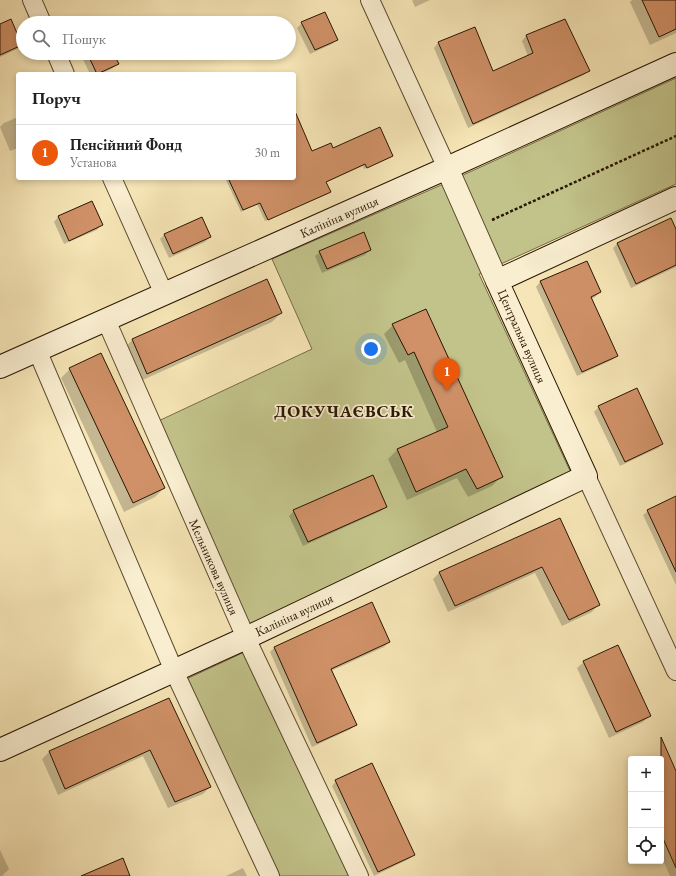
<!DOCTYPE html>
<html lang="uk">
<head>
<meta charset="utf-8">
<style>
  :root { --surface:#fff; --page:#f2f2f2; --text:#222; --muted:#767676; --line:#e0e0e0; --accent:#ea580c }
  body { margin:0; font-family:"EB Garamond",serif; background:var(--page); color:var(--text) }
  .controls { position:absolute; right:12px; bottom:12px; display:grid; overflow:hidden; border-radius:4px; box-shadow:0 2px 6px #0003 }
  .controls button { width:36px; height:36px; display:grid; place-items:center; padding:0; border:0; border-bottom:1px solid var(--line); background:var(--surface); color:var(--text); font:20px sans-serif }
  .you { position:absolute; left:371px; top:349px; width:14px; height:14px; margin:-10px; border:3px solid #fff; border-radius:50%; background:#1a73e8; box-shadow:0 0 0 6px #1a73e833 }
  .badge { display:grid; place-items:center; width:26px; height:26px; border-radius:50%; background:var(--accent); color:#fff; font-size:13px; font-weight:700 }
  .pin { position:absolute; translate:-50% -33px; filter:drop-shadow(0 1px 2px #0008) }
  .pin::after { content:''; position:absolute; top:21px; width:14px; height:12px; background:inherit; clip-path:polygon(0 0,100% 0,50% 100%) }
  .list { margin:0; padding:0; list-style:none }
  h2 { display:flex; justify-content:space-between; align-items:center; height:52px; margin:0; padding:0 16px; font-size:17px }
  h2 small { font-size:13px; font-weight:400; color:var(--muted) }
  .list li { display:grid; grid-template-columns:26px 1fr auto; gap:12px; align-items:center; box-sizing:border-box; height:56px; padding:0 16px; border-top:1px solid var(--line) }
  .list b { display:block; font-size:15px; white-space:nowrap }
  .list p { margin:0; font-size:13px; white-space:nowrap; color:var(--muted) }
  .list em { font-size:13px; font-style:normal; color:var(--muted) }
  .icon { flex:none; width:22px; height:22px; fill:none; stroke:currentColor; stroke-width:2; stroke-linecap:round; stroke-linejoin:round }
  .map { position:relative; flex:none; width:676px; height:876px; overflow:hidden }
  .search { position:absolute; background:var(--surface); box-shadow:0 2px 6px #0003; left:16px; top:16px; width:280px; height:44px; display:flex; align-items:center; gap:10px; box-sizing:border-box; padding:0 14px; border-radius:22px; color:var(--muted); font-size:15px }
  .panel { position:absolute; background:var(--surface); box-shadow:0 2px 6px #0003; left:16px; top:72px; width:280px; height:108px; border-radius:4px }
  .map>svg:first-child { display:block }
  .green { fill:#c2c38a; stroke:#766c45 }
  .shadow { fill:#0003 }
  .building { fill:#d09168; stroke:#291600 }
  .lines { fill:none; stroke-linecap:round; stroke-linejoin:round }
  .minor-casing { stroke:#5c4a2e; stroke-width:20 }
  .tertiary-casing { stroke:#5c4a2e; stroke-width:24 }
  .secondary-casing { stroke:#291600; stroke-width:24 }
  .path { stroke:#291600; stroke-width:2.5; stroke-dasharray:3 2; stroke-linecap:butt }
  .minor { stroke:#f9eed0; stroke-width:18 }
  .tertiary { stroke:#f9eed0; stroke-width:22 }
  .secondary { stroke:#f9eed0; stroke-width:22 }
  .labels { text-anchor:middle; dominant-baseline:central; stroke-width:3.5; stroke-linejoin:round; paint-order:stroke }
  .street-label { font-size:13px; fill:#291600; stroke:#f9eed0 }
  .district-label { font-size:17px; font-weight:bold; letter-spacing:1px; fill:#291600; stroke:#f9eed0 }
</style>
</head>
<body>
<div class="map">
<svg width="676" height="876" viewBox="0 0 676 876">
  <rect width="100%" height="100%" fill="#f6e5b6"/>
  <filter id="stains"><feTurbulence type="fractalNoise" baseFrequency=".005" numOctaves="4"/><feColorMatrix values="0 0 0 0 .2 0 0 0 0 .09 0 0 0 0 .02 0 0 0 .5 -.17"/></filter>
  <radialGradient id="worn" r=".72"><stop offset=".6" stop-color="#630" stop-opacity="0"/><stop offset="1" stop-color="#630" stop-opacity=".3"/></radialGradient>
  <g class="green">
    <polygon points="676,78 676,184 479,274 571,473 241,628 152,424 312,349 272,259 439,186"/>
    <polygon points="251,649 359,876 270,876 180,682"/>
  </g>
  <g class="shadow">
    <polygon points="412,0 430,0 415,7"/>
    <polygon points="632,0 676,0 676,33 650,45 630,2"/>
    <polygon points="564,20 588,71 584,75 468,128 434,48 438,43 474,28 492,73 528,56 522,41 526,36"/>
    <polygon points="302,23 337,39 332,44 310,54 297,28"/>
    <polygon points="0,25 21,45 17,49 0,57"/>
    <polygon points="80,53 112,53 117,64 113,68 101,74 90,74"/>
    <polygon points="294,112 312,153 333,149 392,156 390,158 364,169 363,166 325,183 330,192 328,194 265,221 257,204 241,212 225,178 294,178"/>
    <polygon points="18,117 18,148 10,151 0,127 4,123"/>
    <polygon points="91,202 101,225 97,230 64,244 54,222 58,217"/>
    <polygon points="676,231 676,267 631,288 613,248 617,244"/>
    <polygon points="165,234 210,237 205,242 169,258 160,239"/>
    <polygon points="370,250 365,255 322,273 315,256 320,252"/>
    <polygon points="586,262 600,292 595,297 591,299 617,355 612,360 577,376 536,287 540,282"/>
    <polygon points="266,280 281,313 272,322 138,382 124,349 132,340"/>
    <polygon points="425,310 501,477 492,486 468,497 457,478 407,500 388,459 397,450 437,432 405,360 399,363 384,334 393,325"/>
    <polygon points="70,369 164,488 155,497 124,512 61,378"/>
    <polygon points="599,407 662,443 658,448 620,466 594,412"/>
    <polygon points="676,498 676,585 643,515 648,511"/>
    <polygon points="386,507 381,511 303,546 289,516 294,511"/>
    <polygon points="560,519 598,605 592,612 562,626 535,573 448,612 433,579 440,572"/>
    <polygon points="371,604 389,642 384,647 331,671 356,725 351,729 312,747 270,652 274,648"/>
    <polygon points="584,662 650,716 643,722 609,738 577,668"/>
    <polygon points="169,699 210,787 203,794 168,808 143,756 58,795 42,759 49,752"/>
    <polygon points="661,763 676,773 676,876 670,876 661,856"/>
    <polygon points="631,779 631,788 628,781"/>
    <polygon points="336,781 414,855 409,859 374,876 332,786"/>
    <polygon points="0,850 9,869 2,876 0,876"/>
    <polygon points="243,868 247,876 226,876"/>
  </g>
  <g class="building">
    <polygon points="642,0 676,0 676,29 659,37"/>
    <polygon points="325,12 338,40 315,50 301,22"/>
    <polygon points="11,19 22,45 0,55 0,24"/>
    <polygon points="565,19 590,71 473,124 438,42 475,27 493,71 533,53 526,35"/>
    <polygon points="87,53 113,53 119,64 97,74"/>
    <polygon points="294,109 312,151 331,143 333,148 380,127 393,156 367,168 365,164 326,182 331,192 268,220 260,203 243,210 228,178 294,178"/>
    <polygon points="92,201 103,225 69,241 58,216"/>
    <polygon points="202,217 211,237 173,254 164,234"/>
    <polygon points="671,218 676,229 676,265 636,284 617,243"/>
    <polygon points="364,232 371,250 327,269 319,251"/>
    <polygon points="587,261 601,292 591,297 618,356 582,372 540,281"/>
    <polygon points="267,279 282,313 147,374 132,339"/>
    <polygon points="426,309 503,477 477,489 466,469 416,492 397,449 448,427 414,352 408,355 392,324"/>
    <polygon points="101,353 165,488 133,503 69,368"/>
    <polygon points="637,388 663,444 625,462 598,406"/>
    <polygon points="373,475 387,507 308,542 293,510"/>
    <polygon points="676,496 676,572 647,510"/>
    <polygon points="560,518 600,605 569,620 542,567 455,606 439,572"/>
    <polygon points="372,602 390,642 331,669 357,725 317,743 274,647"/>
    <polygon points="618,645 651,716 616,732 583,661"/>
    <polygon points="169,698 211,787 175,802 150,750 65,789 49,751"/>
    <polygon points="661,737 676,771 676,868 661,834"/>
    <polygon points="372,763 415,855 378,872 335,780"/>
    <polygon points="123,858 130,876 81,876"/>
  </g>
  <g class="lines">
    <defs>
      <g id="minor">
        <polyline points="32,0 42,23"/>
        <polyline points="370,0 447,168"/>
        <polyline points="56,53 65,74"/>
        <polyline points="112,178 164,294"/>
        <polyline points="106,320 246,638 359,876"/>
        <polyline points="37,350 174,671 270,876"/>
        <polyline points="586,476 676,671"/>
      </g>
      <polyline id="tertiary" points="447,168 497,281"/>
      <g id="secondary">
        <polyline points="0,367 447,168 676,64"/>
        <polyline points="0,750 246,638 586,476 497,281 676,198"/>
      </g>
    </defs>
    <use href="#minor" class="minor-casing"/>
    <use href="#tertiary" class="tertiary-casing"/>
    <use href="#secondary" class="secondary-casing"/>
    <polyline class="path" points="492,220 676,136"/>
    <use href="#minor" class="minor"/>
    <use href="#tertiary" class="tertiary"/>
    <use href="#secondary" class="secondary"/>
  </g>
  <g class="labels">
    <g class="street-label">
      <text transform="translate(339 217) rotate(-24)">Калініна вулиця</text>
      <text transform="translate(522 336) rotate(66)">Центральна вулиця</text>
      <text transform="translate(214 567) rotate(66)">Мельникова вулиця</text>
      <text transform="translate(294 615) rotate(-25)">Калініна вулиця</text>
    </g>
    <g class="district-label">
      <text x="344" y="411">ДОКУЧАЄВСЬК</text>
    </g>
  </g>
  <rect width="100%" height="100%" filter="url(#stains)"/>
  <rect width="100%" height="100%" fill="url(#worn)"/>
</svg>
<div class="controls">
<button>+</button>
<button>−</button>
<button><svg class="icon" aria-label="locate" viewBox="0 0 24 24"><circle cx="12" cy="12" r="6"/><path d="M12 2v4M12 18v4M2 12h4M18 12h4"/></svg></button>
</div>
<div class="you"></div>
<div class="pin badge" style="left:447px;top:391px">1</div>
<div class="search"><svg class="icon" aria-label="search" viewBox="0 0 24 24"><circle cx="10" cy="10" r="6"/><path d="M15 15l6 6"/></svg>Пошук</div>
<section class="panel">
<h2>Поруч<small></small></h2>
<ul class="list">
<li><span class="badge">1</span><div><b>Пенсійний Фонд</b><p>Установа</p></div><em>30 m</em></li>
</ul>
</section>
</div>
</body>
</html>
